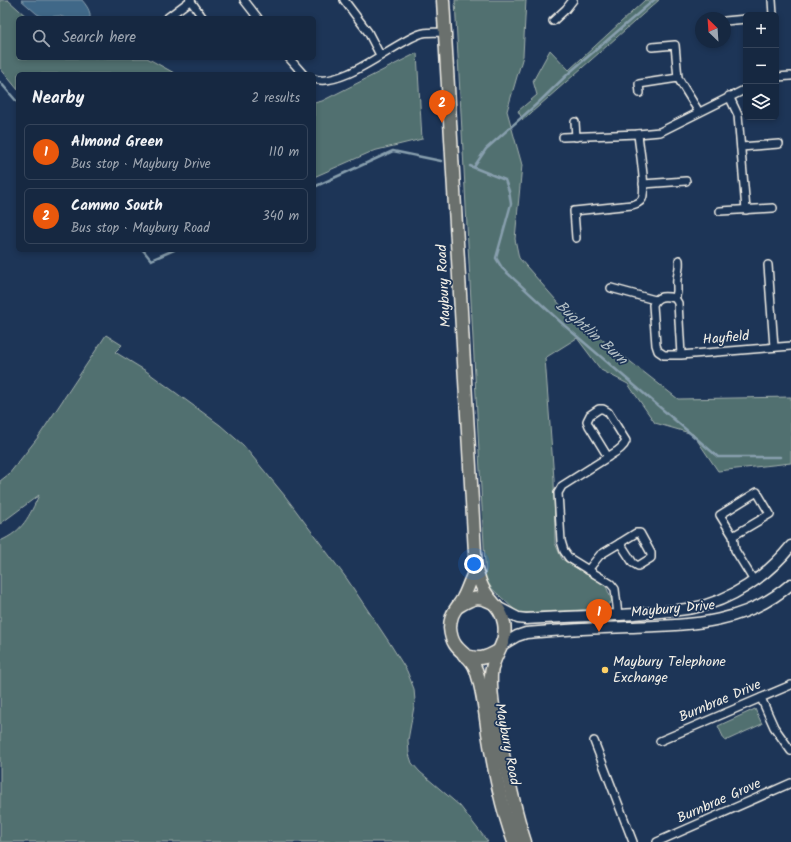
<!DOCTYPE html>
<html lang="en">
<head>
<meta charset="utf-8">
<style>
  :root { --surface:#162841; --page:#23344c; --text:#f1f3f6; --muted:#9ea6b1; --line:#35445a; --accent:#ea580c }
  body { margin:0; font-family:Kalam,sans-serif; background:var(--page); color:var(--text) }
  .controls { position:absolute; right:12px; top:12px; display:grid; overflow:hidden; border-radius:6px; box-shadow:0 2px 6px #0003 }
  .controls button { width:36px; height:36px; display:grid; place-items:center; padding:0; border:0; border-bottom:1px solid var(--line); background:var(--surface); color:var(--text); font:20px sans-serif }
  .compass { position:absolute; left:695px; top:12px; width:36px; height:36px; border-radius:50%; background:var(--surface); box-shadow:0 2px 6px #0003; rotate:335deg }
  .you { position:absolute; left:474px; top:564px; width:14px; height:14px; margin:-10px; border:3px solid #fff; border-radius:50%; background:#1a73e8; box-shadow:0 0 0 6px #1a73e833 }
  .badge { display:grid; place-items:center; width:26px; height:26px; border-radius:50%; background:var(--accent); color:#fff; font-size:13px; font-weight:700 }
  .pin { position:absolute; translate:-50% -33px; filter:drop-shadow(0 1px 2px #0008) }
  .pin::after { content:''; position:absolute; top:21px; width:14px; height:12px; background:inherit; clip-path:polygon(0 0,100% 0,50% 100%) }
  .list { margin:0; padding:0; list-style:none }
  h2 { display:flex; justify-content:space-between; align-items:center; height:52px; margin:0; padding:0 16px; font-size:17px }
  h2 small { font-size:13px; font-weight:400; color:var(--muted) }
  .list li { display:grid; grid-template-columns:26px 1fr auto; gap:12px; align-items:center; box-sizing:border-box; height:56px; margin:0 8px 8px; padding:0 8px; border:1px solid var(--line); border-radius:6px }
  .list b { display:block; font-size:15px; white-space:nowrap }
  .list p { margin:0; font-size:13px; white-space:nowrap; color:var(--muted) }
  .list em { font-size:13px; font-style:normal; color:var(--muted) }
  .icon { flex:none; width:22px; height:22px; fill:none; stroke:currentColor; stroke-width:2; stroke-linecap:round; stroke-linejoin:round }
  .map { position:relative; flex:none; width:791px; height:842px; overflow:hidden }
  .search { position:absolute; background:var(--surface); box-shadow:0 2px 6px #0003; left:16px; top:16px; width:300px; height:44px; display:flex; align-items:center; gap:10px; box-sizing:border-box; padding:0 14px; border-radius:6px; color:var(--muted); font-size:15px }
  .panel { position:absolute; background:var(--surface); box-shadow:0 2px 6px #0003; left:16px; top:72px; width:300px; height:180px; border-radius:6px }
  .map>svg:first-child { display:block }
  .green { fill:#51706f; stroke:#a2b0ac }
  .water { fill:#406888; stroke:#889fae }
  .lines { fill:none; stroke-linecap:round; stroke-linejoin:round }
  .stream { stroke:#889fae; stroke-width:2.5 }
  .street-casing { stroke:#f4f1e8; stroke-width:10 }
  .secondary-casing { stroke:#f4f1e8; stroke-width:13 }
  .primary-casing { stroke:#f4f1e8; stroke-width:15 }
  .street { stroke:#1d3557; stroke-width:7 }
  .secondary { stroke:#1d3557; stroke-width:10 }
  .primary { stroke:#6b706d; stroke-width:12 }
  .poi-dot { fill:#ffd166; stroke:#1d3557; stroke-width:1.5 }
  .labels { text-anchor:middle; dominant-baseline:central; stroke-width:3.5; stroke-linejoin:round; paint-order:stroke }
  .street-label { font-size:14px; fill:#f4f1e8; stroke:#1d3557 }
  .poi-label { font-size:14px; fill:#f4f1e8; stroke:#1d3557; text-anchor:start }
  .water-label { font-size:15px; font-style:italic; fill:#b5c1c6; stroke:#1d3557 }
</style>
</head>
<body>
<div class="map">
<svg width="791" height="842" viewBox="0 0 791 842">
  <rect width="100%" height="100%" fill="#1d3557"/>
  <filter id="ink" filterUnits="userSpaceOnUse"><feTurbulence type="fractalNoise" baseFrequency=".025" numOctaves="2"/><feDisplacementMap in="SourceGraphic" scale="8" xChannelSelector="R" yChannelSelector="G"/><feConvolveMatrix kernelMatrix="1 2 1 2 8 2 1 2 1" color-interpolation-filters="sRGB"/></filter>
  <g filter="url(#ink)">
    <g class="green">
      <polygon points="0,0 8,0 28,18 18,18 18,58 147,58 176,74 18,74 18,90 0,68"/>
      <polygon points="455,0 526,0 523,56 507,111 522,165 515,239 519,258 563,308 575,313 590,330 678,399 791,397 791,463 718,471 693,434 655,423 628,384 601,370 577,338 545,358 554,479 555,543 562,559 606,586 612,601 603,609 518,613 486,583"/>
      <polygon points="645,0 659,0 523,120 518,111 537,95 533,81 550,50 569,70"/>
      <polygon points="417,53 422,139 373,151 314,177 314,103 322,101"/>
      <path d="M106,335L122,345L115,352L146,371L220,425L243,445L285,496L347,579L389,642L407,671L414,689L415,701L408,740L409,754L412,763L420,772L460,806L488,842H0V541C23,531 29,517 39,495L0,524V481L9,474L39,436Z"/>
      <polygon points="755,709 762,724 725,741 718,726"/>
    </g>
    <path class="water" d="M21,0H82C86,5 91,11 90,18H66L60,16L43,17L37,14Z"/>
    <g class="lines">
      <g class="stream">
        <polyline points="0,82 18,103"/>
        <polyline points="470,166 505,180 509,191 511,204 496,258 502,268 565,326 718,457 780,457"/>
        <polyline points="474,167 486,149 539,102 569,73 654,0"/>
        <polyline points="314,187 393,151 441,161"/>
        <polyline points="143,250 151,260 174,250"/>
      </g>
      <defs>
        <g id="street">
          <polyline points="190,0 203,18"/>
          <polyline points="244,0 258,18"/>
          <polyline points="344,0 368,32 380,55"/>
          <polyline points="772,0 773,15"/>
          <polyline points="167,18 191,0"/>
          <polyline points="553,21 566,9 573,0"/>
          <polyline points="725,21 746,19"/>
          <polyline points="652,47 675,45 678,78 699,112"/>
          <polyline points="289,58 303,74"/>
          <polyline points="776,77 791,76"/>
          <path d="M314,79C343,88 392,44 420,34C427,31 437,33 445,32"/>
          <polyline points="640,93 639,84 678,78"/>
          <polyline points="729,96 738,115 746,210"/>
          <polyline points="575,122 576,137"/>
          <polyline points="563,137 638,134 660,132 746,89"/>
          <polyline points="741,147 779,144"/>
          <polyline points="643,184 686,181"/>
          <polyline points="720,211 773,208"/>
          <path d="M576,238L574,211L632,205C636,204 640,203 642,199C647,189 639,147 638,134"/>
          <polyline points="768,265 774,347"/>
          <polyline points="611,288 655,300"/>
          <path d="M675,298C679,292 676,286 677,279C678,272 680,267 679,260"/>
          <path d="M681,355L678,303L675,298C665,296 657,295 653,305L656,345L658,351L664,355H681L791,346"/>
          <path d="M599,409H603L608,412L626,441C623,449 615,452 608,457L589,426L587,421L590,415Z"/>
          <polyline points="608,457 562,486 558,493 561,541 564,551 569,558 611,584 615,589 618,615"/>
          <polygon points="636,533 640,533 651,553 651,558 638,566 633,563 620,543"/>
          <polyline points="733,536 770,514 757,492 720,515 733,536 735,550 754,581"/>
          <polyline points="588,570 600,555 620,543"/>
          <polyline points="761,698 774,727 791,751"/>
          <polyline points="594,741 633,842"/>
          <polyline points="660,741 791,685"/>
          <polyline points="657,842 791,783"/>
        </g>
        <g id="secondary">
          <path d="M499,608L518,618L526,619C558,617 589,616 620,615C645,613 669,612 693,608C731,601 767,576 791,546"/>
          <path d="M502,645L517,636L526,633C560,630 595,628 630,627C689,625 744,625 791,584"/>
        </g>
        <g id="primary">
          <path d="M443,0L476,570C479,577 480,584 484,590C491,603 501,607 504,623C508,645 492,654 491,675C490,699 497,727 502,750C509,781 515,812 525,842"/>
          <path d="M476,570C470,579 468,589 463,598C460,604 454,610 452,616C451,619 450,624 450,628C452,654 470,651 476,670C483,690 485,712 488,733C494,769 501,807 514,842"/>
          <path d="M459,606C472,598 478,595 493,603"/>
          <path d="M464,655C479,660 484,659 498,651"/>
        </g>
      </defs>
      <use href="#street" class="street-casing"/>
      <use href="#secondary" class="secondary-casing"/>
      <use href="#primary" class="primary-casing"/>
      <use href="#street" class="street"/>
      <use href="#secondary" class="secondary"/>
      <use href="#primary" class="primary"/>
    </g>
  </g>
  <circle class="poi-dot" cx="605" cy="670" r="4"/>
  <g class="labels">
    <g class="street-label">
      <text transform="translate(444 286) rotate(-93)">Maybury Road</text>
      <text transform="translate(726 338) rotate(-5)">Hayfield</text>
      <text transform="translate(673 609) rotate(-5)">Maybury Drive</text>
      <text transform="translate(720 701) rotate(-23)">Burnbrae Drive</text>
      <text transform="translate(507 744) rotate(79)">Maybury Road</text>
      <text transform="translate(719 801) rotate(-24)">Burnbrae Grove</text>
    </g>
    <g class="poi-label">
      <text x="613" y="662">Maybury Telephone<tspan x="613" dy="16">Exchange</tspan></text>
    </g>
    <g class="water-label">
      <text transform="translate(591 333) rotate(41)">Bughtlin Burn</text>
    </g>
  </g>
</svg>
<div class="controls">
<button>+</button>
<button>−</button>
<button><svg class="icon" aria-label="layers" viewBox="0 0 24 24"><path d="M12 4l9 5-9 5-9-5zM3 14l9 5 9-5"/></svg></button>
</div>
<svg class="compass" viewBox="-18 -18 36 36"><path d="M0-13l5 13h-10z" fill="#e53935"/><path d="M0 13l5-13h-10z" fill="#9ea6b1"/></svg>
<div class="you"></div>
<div class="pin badge" style="left:599px;top:632px">1</div>
<div class="pin badge" style="left:442px;top:123px">2</div>
<div class="search"><svg class="icon" aria-label="search" viewBox="0 0 24 24"><circle cx="10" cy="10" r="6"/><path d="M15 15l6 6"/></svg>Search here</div>
<section class="panel">
<h2>Nearby<small>2 results</small></h2>
<ul class="list">
<li><span class="badge">1</span><div><b>Almond Green</b><p>Bus stop · Maybury Drive</p></div><em>110 m</em></li>
<li><span class="badge">2</span><div><b>Cammo South</b><p>Bus stop · Maybury Road</p></div><em>340 m</em></li>
</ul>
</section>
</div>
</body>
</html>
